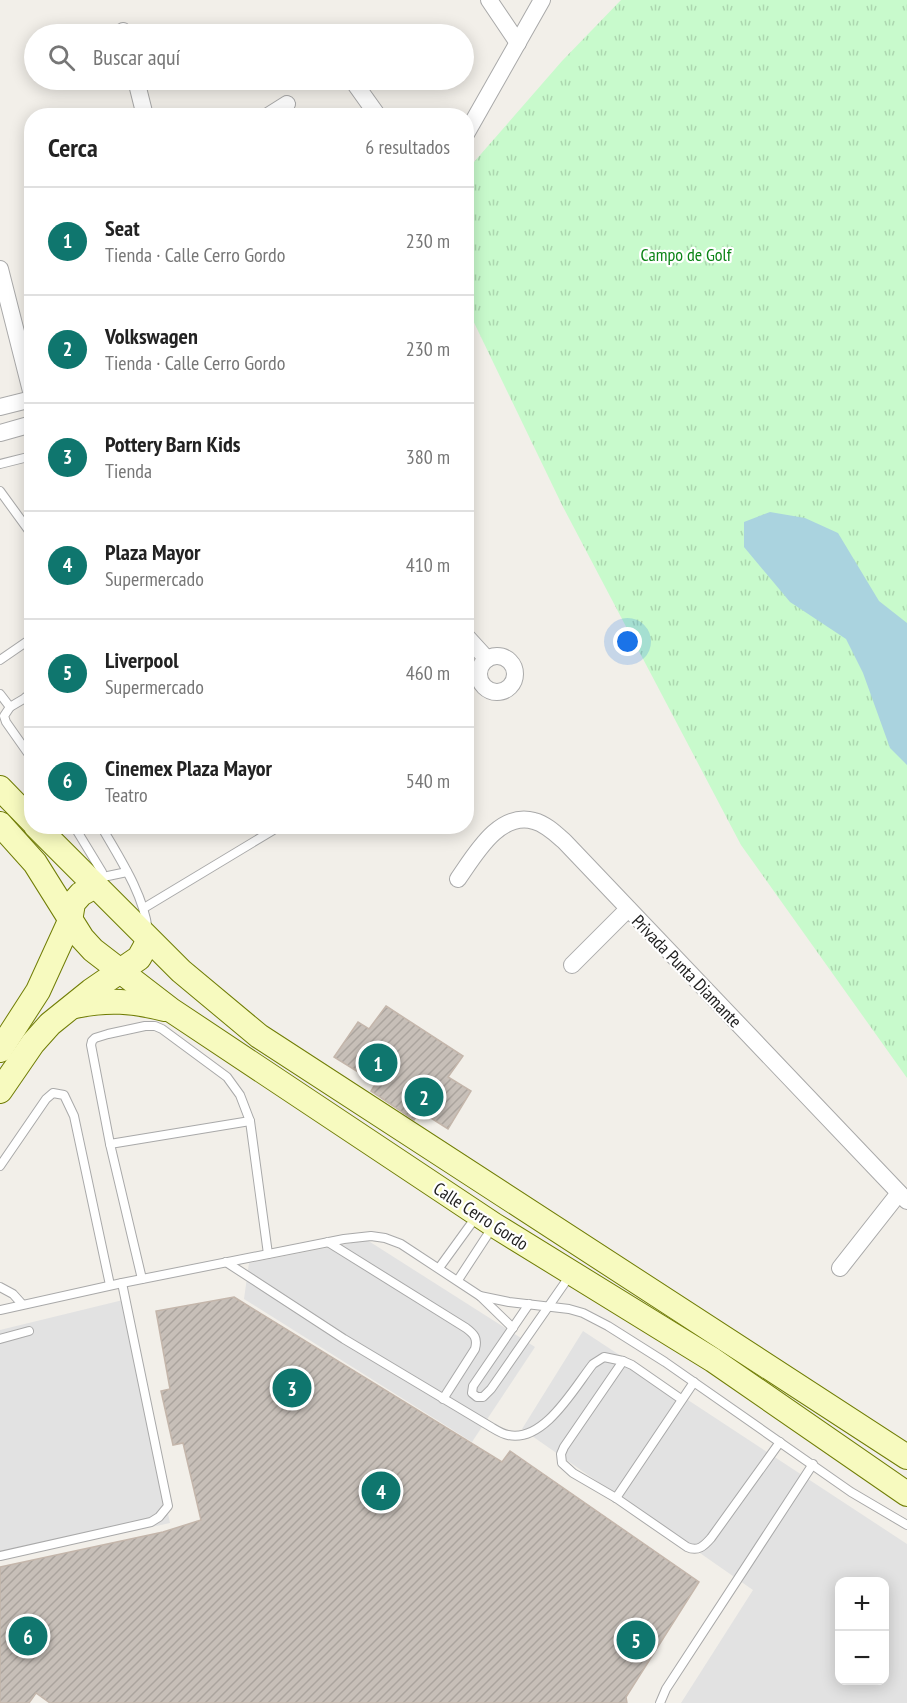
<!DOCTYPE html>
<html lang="es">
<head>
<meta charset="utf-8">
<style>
  :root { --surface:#fff; --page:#f2f2f2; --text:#222; --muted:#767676; --line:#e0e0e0; --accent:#0f766e }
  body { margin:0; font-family:"PT Sans Narrow",sans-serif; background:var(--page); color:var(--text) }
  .controls { position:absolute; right:18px; bottom:18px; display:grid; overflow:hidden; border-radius:12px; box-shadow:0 3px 15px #0003 }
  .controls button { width:54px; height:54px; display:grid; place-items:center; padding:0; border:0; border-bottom:2px solid var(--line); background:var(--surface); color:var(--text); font:30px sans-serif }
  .you { position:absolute; left:628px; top:642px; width:21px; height:21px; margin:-15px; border:4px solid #fff; border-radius:50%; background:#1a73e8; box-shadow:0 0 0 9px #1a73e833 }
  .badge { display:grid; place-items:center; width:39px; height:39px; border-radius:50%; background:var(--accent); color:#fff; font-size:20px; font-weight:700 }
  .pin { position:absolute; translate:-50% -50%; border:3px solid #fff; box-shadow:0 2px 6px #0006 }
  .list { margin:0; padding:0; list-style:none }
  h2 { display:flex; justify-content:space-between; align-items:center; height:78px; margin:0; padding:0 24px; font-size:26px }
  h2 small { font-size:20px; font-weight:400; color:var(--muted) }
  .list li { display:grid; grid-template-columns:39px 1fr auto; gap:18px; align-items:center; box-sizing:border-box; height:108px; padding:0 24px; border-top:2px solid var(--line) }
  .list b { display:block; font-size:22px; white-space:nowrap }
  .list p { margin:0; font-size:20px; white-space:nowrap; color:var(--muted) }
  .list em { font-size:20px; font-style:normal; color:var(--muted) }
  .icon { flex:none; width:33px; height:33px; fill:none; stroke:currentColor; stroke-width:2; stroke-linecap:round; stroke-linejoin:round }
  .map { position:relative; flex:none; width:907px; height:1703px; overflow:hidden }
  .search { position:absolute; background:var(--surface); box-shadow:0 3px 15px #0003; left:24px; top:24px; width:450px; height:66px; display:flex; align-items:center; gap:15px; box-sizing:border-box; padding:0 21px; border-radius:33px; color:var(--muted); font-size:22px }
  .panel { position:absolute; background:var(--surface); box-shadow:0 3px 15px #0003; left:24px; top:108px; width:450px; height:726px; border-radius:24px }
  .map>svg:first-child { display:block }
  .park { fill:url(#park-tufts) }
  .parking { fill:#e2e2e2; fill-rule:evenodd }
  .water { fill:#aad3df }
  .building { fill:url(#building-hatch); stroke:#c4b6ab; stroke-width:1.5 }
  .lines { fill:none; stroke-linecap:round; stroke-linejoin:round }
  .lane-casing { stroke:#a9a9a9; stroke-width:10 }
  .street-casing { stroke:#a9a9a9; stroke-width:18 }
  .secondary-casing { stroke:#707d05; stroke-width:26 }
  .lane { stroke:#fff; stroke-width:8 }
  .street { stroke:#fff; stroke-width:16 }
  .secondary { stroke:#f7fabf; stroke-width:24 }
  .labels { text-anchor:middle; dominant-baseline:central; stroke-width:4.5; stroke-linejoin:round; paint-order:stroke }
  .park-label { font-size:18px; fill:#0c8416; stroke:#fff }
  .street-label { font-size:18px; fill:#222; stroke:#fff }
</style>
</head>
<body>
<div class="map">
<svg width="907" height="1703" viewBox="0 0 907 1703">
  <defs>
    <pattern id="park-tufts" width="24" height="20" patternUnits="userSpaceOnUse" patternTransform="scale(1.5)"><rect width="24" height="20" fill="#c8facc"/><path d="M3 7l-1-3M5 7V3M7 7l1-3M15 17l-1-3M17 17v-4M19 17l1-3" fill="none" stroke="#acd6af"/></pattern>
    <pattern id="building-hatch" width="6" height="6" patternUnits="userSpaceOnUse" patternTransform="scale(1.5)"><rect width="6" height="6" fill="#c7bfb8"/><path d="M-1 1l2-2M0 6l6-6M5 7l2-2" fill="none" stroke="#aba49e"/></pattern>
  </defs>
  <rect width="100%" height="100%" fill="#f2efe9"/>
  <polygon class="park" points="621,0 907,0 907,1078 741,845 562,505 467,308 467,170 562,61"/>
  <g class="parking">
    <polygon points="367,1240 535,1347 472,1442 244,1299 249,1263"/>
    <polygon points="123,1300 170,1523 0,1560 0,1330"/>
    <path d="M583,1331L907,1544V1703H681L753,1590L522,1429ZM840,1582H884V1680H840Z"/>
  </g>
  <polygon class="water" points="770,512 805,518 838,533 879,601 907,623 907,765 890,748 863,673 846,639 790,602 744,547 744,522"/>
  <g class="building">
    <polygon points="386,1006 463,1056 448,1077 471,1091 448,1129 420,1111 414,1120 371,1091 376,1083 334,1057 358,1022 369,1029"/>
    <polygon points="234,1297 502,1462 510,1451 699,1582 626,1697 627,1703 50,1703 36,1693 29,1703 0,1703 0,1567 163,1532 201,1520 183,1443 173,1445 161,1391 170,1389 156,1311"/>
  </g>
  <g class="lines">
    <defs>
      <g id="lane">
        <polyline points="0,464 32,456"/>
        <polyline points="0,491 32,535"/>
        <polyline points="0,660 32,638"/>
        <polyline points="0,694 10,707"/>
        <polyline points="32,694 10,707 4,716 6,722 32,759"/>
        <polyline points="26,697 32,708"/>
        <polyline points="74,826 102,872 103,877 97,885"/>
        <path d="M101,826C120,859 143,893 148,930"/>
        <polyline points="103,877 127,872"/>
        <polyline points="144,908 280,826"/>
        <polyline points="110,1144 250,1121"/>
        <polyline points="0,1166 46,1099 53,1093 64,1095 74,1116 110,1285"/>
        <path d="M328,1242L466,1328C474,1334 478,1338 475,1349L443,1399"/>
        <path d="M226,1262L344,1339L491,1427C496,1430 502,1434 508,1435C544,1443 574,1388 593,1364L604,1357L623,1361L632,1365L681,1399"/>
        <polyline points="439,1268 476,1217"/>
        <polyline points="142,1279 110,1144 91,1045 92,1041 95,1038 108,1034 145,1026 155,1026 162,1029 227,1077 240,1095 250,1121 268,1254"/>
        <polyline points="458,1280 492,1228"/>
        <polyline points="0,1287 13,1294 22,1304"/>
        <polyline points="480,1296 513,1328"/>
        <polyline points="529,1304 473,1386 472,1393 477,1397 483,1397 491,1389 571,1274"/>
        <polyline points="0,1310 122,1283 344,1239 371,1236 385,1238 401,1244 480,1296 509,1302 569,1309 583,1313 608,1326 665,1362 851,1492 907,1525"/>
        <polyline points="0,1339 29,1331"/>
        <path d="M623,1361L564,1447L561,1454L562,1463L573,1473L616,1498L687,1547C698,1552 704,1546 711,1538L780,1442"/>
        <polyline points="616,1498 694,1382"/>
        <polyline points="0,1556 151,1522 159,1517 168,1506 122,1283"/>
        <polyline points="660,1703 666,1689 813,1464"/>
      </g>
      <g id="street">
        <polyline points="489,0 518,43"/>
        <polyline points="123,31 124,34"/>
        <polyline points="136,80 145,116"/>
        <polyline points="353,81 378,116"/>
        <polyline points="268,116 287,104"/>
        <polyline points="466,134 542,0"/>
        <polyline points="0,269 32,395"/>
        <polyline points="0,407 32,399"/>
        <polyline points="0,433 32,424"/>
        <polyline points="466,636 487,659"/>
        <circle cx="497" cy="674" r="18"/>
        <path d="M458,879C475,855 499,811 534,821C546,824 556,834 565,842L907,1201"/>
        <polyline points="572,965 628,909"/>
        <polyline points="840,1268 899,1193"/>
      </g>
      <g id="secondary">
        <polyline points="0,788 32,821"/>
        <polyline points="0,824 35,863 82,938 93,950 171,1010 494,1225 713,1360 907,1494"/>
        <polyline points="36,826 181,971 259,1036 907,1457"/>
        <path d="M75,1006C109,999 132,1001 165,1009"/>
        <polyline points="0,1050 38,991 70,921 73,903 81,894 95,886"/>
        <polyline points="0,1091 33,1043 50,1024 91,991 139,958 149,940"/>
      </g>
    </defs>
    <use href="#lane" class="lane-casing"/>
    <use href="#street" class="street-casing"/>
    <use href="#secondary" class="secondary-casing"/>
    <use href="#lane" class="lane"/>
    <use href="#street" class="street"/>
    <use href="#secondary" class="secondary"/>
  </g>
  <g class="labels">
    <g class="park-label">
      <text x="686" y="254">Campo de Golf</text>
    </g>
    <g class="street-label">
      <text transform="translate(687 971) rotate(46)">Privada Punta Diamante</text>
      <text transform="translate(481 1216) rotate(33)">Calle Cerro Gordo</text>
    </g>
  </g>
</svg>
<div class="controls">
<button>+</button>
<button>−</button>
</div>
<div class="you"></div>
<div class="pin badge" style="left:378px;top:1063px">1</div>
<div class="pin badge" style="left:424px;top:1097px">2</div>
<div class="pin badge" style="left:292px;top:1388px">3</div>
<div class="pin badge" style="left:381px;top:1491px">4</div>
<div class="pin badge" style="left:636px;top:1640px">5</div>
<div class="pin badge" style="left:28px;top:1636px">6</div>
<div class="search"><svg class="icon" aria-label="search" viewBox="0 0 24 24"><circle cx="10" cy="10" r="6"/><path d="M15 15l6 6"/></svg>Buscar aquí</div>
<section class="panel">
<h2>Cerca<small>6 resultados</small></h2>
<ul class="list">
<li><span class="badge">1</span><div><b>Seat</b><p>Tienda · Calle Cerro Gordo</p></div><em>230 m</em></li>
<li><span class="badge">2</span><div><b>Volkswagen</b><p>Tienda · Calle Cerro Gordo</p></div><em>230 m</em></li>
<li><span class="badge">3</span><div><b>Pottery Barn Kids</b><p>Tienda</p></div><em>380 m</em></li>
<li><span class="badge">4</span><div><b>Plaza Mayor</b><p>Supermercado</p></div><em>410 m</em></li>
<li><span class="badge">5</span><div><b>Liverpool</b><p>Supermercado</p></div><em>460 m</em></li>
<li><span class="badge">6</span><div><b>Cinemex Plaza Mayor</b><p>Teatro</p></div><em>540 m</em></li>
</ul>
</section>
</div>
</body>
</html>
